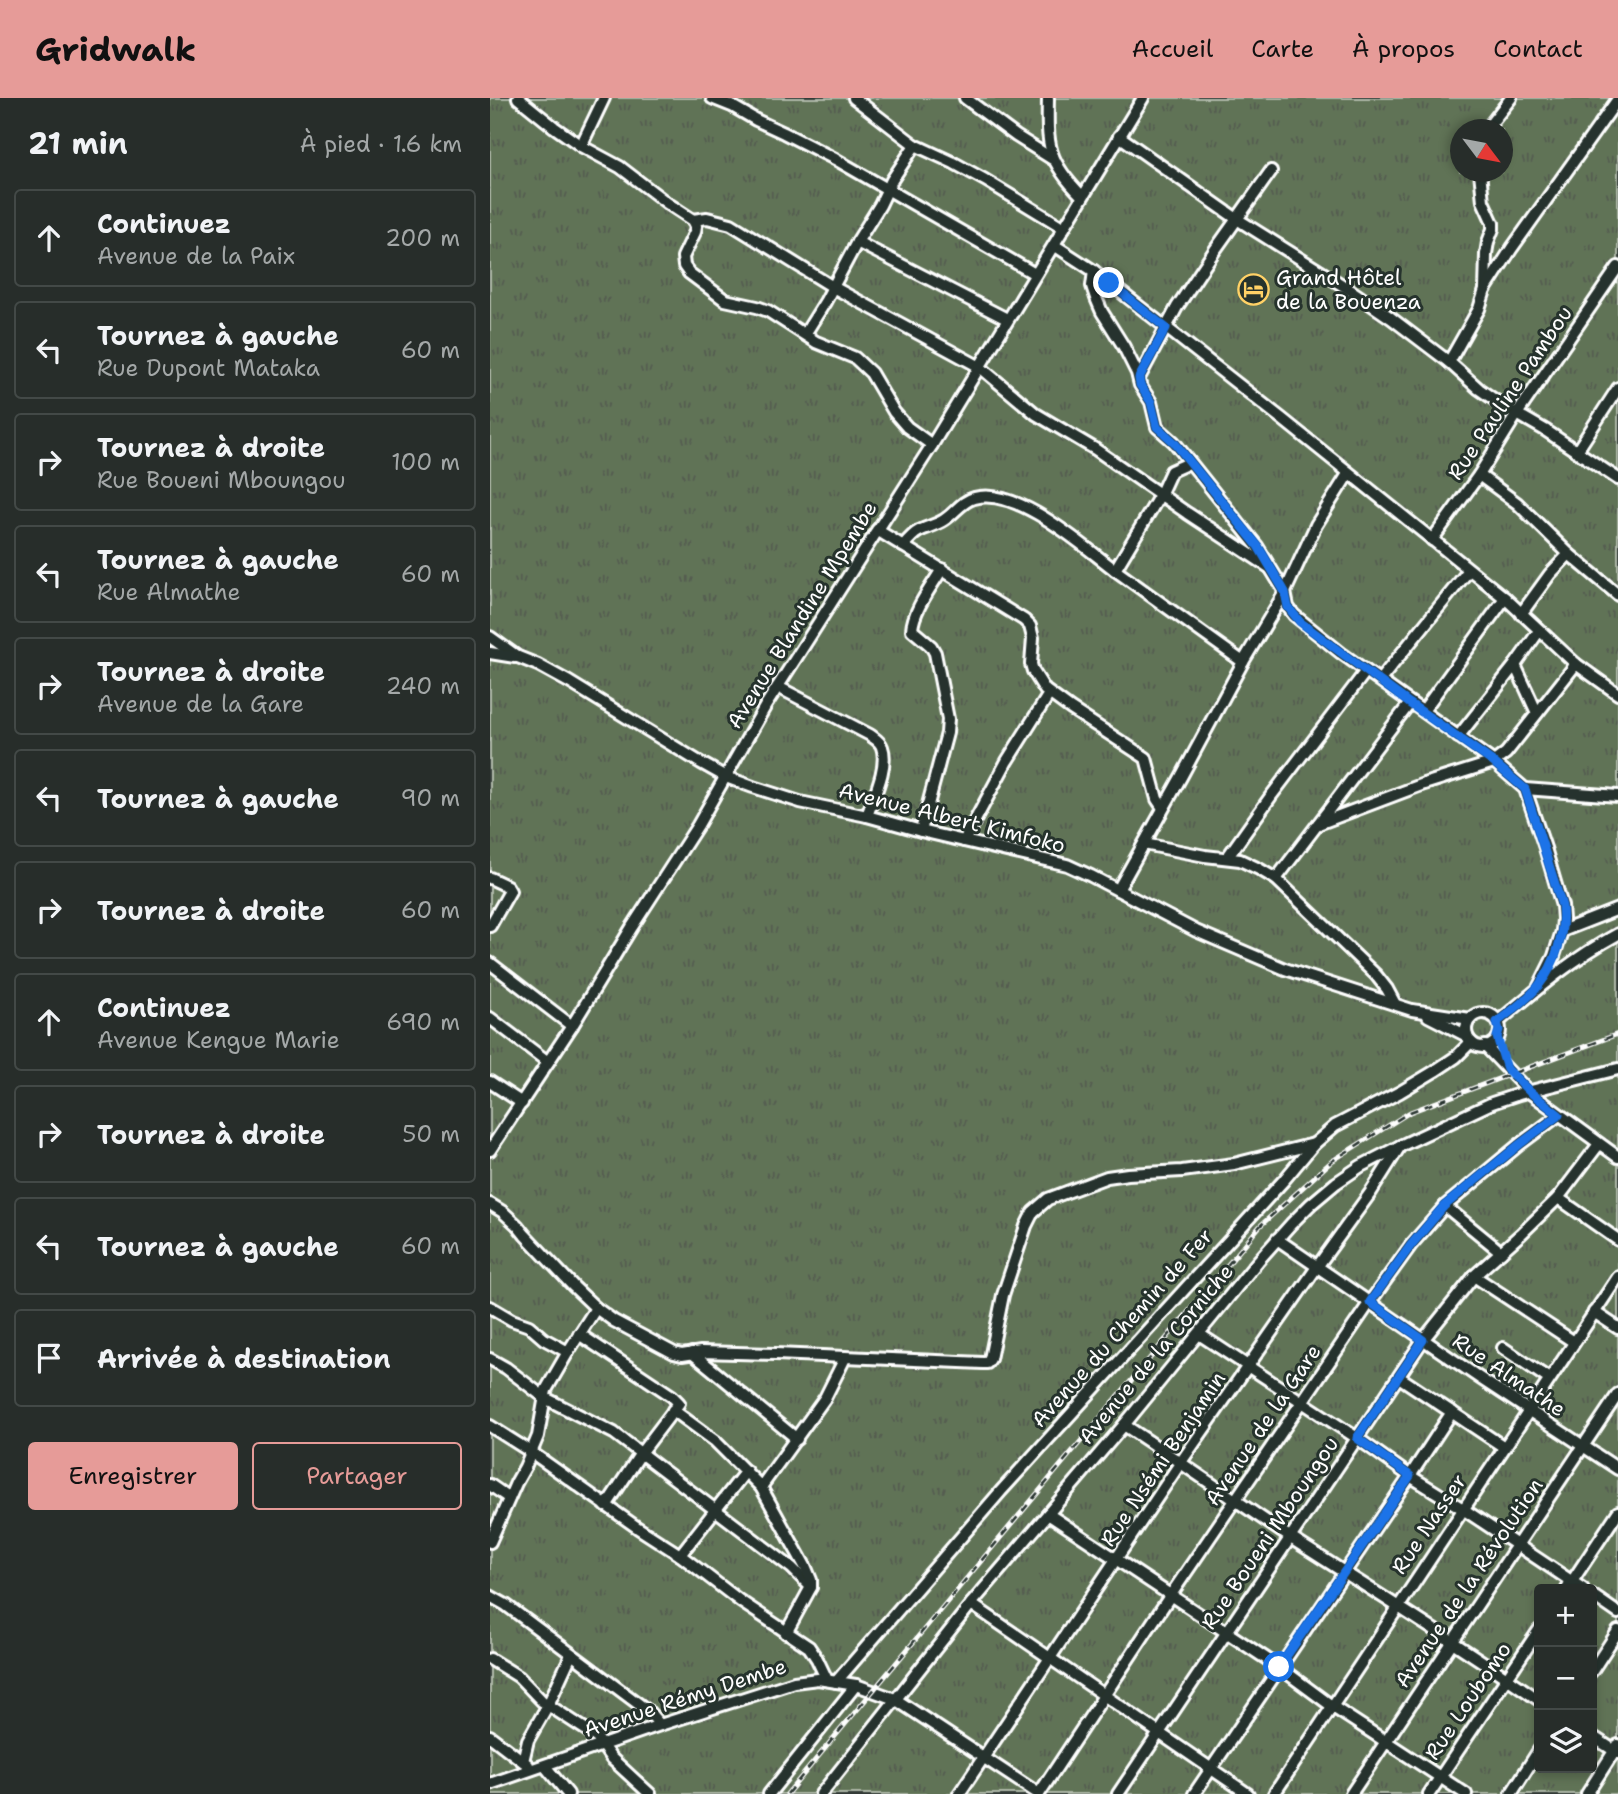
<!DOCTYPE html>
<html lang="fr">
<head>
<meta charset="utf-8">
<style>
  :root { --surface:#272d2a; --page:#2f3532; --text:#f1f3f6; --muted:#a4a8a8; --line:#434947; --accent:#e69b98 }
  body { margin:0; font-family:"Shantell Sans",sans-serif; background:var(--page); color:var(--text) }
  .controls { position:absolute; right:21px; bottom:21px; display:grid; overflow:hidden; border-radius:7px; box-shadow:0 4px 10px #0003 }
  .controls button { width:63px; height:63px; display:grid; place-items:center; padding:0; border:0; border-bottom:2px solid var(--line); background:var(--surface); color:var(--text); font:35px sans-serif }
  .compass { position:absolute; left:960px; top:21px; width:63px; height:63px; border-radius:50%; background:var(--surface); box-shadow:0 4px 10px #0003; rotate:122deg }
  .stop { position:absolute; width:21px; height:21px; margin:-16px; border:5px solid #1a73e8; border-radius:50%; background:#fff }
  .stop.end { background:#1a73e8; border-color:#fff; box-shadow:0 2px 7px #0008 }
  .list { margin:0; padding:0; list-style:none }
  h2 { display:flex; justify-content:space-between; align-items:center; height:91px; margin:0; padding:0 28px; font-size:30px }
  h2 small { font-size:23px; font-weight:400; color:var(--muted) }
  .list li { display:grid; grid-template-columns:46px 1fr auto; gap:21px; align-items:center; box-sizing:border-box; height:98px; margin:0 14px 14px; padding:0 14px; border:2px solid var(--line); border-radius:7px }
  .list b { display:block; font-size:26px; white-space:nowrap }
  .list p { margin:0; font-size:23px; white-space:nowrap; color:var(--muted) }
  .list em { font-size:23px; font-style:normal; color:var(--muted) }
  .actions { display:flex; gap:14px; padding:21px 28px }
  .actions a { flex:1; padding:16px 0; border:2px solid var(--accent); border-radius:7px; text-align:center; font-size:24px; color:var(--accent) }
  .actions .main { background:var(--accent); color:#111 }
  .icon { flex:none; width:38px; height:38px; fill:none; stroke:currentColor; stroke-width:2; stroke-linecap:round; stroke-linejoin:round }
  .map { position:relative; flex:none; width:1128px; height:1696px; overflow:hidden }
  header { display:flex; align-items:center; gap:42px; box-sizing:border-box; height:98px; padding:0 35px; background:var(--accent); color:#111 }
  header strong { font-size:33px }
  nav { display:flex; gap:38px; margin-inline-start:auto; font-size:24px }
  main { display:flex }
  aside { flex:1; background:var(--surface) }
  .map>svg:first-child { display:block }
  .grass { fill:url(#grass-tufts); stroke:#b0b9aa; stroke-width:2; fill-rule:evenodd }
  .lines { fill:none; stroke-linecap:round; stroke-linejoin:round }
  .minor-casing { stroke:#fff; stroke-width:16 }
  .minor { stroke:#26332d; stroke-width:10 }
  .rail-casing { stroke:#fff; stroke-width:5 }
  .rail { stroke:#26332d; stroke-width:2.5; stroke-dasharray:8; stroke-linecap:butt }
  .route { stroke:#1a73e8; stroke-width:9 }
  .labels { text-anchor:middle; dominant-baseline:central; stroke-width:6; stroke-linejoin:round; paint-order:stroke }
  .poi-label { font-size:21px; fill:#fff; stroke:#26332d; text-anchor:start }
  .street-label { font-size:21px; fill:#fff; stroke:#26332d }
</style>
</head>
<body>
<header>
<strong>Gridwalk</strong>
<nav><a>Accueil</a><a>Carte</a><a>À propos</a><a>Contact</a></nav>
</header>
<main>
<aside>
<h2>21 min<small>À pied · 1.6 km</small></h2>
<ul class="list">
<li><svg class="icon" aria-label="ahead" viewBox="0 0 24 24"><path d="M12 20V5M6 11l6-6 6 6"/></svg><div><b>Continuez</b><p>Avenue de la Paix</p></div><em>200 m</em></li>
<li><svg class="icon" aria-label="left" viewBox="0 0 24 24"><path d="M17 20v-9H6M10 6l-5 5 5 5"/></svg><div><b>Tournez à gauche</b><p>Rue Dupont Mataka</p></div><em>60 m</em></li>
<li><svg class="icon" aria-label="right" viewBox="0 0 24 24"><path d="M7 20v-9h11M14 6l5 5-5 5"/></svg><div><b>Tournez à droite</b><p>Rue Boueni Mboungou</p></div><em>100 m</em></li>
<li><svg class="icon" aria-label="left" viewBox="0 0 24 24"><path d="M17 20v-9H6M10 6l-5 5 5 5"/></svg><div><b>Tournez à gauche</b><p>Rue Almathe</p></div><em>60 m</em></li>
<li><svg class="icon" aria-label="right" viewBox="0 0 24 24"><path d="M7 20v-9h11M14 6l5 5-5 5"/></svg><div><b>Tournez à droite</b><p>Avenue de la Gare</p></div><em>240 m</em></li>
<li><svg class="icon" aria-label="left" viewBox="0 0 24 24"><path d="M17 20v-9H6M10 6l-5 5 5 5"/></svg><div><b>Tournez à gauche</b></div><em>90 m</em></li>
<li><svg class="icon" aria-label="right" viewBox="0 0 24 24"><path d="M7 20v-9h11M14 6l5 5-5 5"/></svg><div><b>Tournez à droite</b></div><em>60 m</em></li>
<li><svg class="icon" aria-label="ahead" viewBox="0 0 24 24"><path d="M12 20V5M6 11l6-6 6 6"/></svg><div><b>Continuez</b><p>Avenue Kengue Marie</p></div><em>690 m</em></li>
<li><svg class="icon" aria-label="right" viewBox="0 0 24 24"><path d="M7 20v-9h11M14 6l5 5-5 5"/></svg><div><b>Tournez à droite</b></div><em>50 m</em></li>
<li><svg class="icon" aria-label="left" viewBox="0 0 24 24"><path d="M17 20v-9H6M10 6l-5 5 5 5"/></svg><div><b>Tournez à gauche</b></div><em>60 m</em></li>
<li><svg class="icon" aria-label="arrive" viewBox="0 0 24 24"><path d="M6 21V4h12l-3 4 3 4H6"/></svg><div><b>Arrivée à destination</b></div></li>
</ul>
<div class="actions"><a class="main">Enregistrer</a><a>Partager</a></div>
</aside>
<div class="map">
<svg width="1128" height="1696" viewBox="0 0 1128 1696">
  <defs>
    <pattern id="grass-tufts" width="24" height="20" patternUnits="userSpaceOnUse" patternTransform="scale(1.75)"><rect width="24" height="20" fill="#607356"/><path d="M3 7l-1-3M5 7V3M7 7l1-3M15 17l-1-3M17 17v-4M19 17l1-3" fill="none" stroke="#545c50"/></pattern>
  </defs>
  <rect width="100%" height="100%" fill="#343c38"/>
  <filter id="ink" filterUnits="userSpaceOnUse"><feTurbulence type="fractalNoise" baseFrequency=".0143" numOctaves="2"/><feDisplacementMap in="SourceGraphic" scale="14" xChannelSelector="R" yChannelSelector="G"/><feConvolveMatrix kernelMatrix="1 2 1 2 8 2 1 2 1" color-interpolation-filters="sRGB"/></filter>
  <g filter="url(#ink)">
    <path class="grass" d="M0,0H1128V1696H0ZM970,32H1012V74H970ZM1049,1491H1102V1670H1049Z"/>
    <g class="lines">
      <defs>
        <g id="minor">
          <polyline points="28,0 64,29 91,48 130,69 177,105 203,122 206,128 205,134 193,159 194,168 199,175 235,202 267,209 278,213 326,244 365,260 381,275 404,314 417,329 442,347"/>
          <polyline points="222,0 242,8 266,22 294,35 345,61 545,176"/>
          <polyline points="364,0 425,47 464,65 495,82 574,130"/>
          <polyline points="475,0 526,38 564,62"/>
          <path d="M558,0C557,47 557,63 592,98"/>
          <polyline points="996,32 1021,0"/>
          <polyline points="629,38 747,121 860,192 901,220 959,264 989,291 1015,309 1055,332 1128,381"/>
          <polyline points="91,48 114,0"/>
          <polyline points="990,74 993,103 1003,125 1003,131 998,144 996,156 995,192"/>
          <polyline points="203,122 217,120 241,126 343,189 490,269 546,316 605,351 697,415 779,469"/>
          <polyline points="367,144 517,221"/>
          <polyline points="564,147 604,173 791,320 1015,500 1086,566 1128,596"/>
          <polyline points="604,173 602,188 606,200 612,214 634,249 647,275 650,287 661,304 667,329 684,344 767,448 795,494 798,509 804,517 851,555 1004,664 1035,691 1055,750 1072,808 1073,821 1072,833 1064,858 1049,888"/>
          <polyline points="315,236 335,204 367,144 390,107 402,82 425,47"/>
          <polyline points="959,264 989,211 995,192 1022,150 1128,1"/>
          <polyline points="649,280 687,209 725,152 781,73"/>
          <polyline points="1087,353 1128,290"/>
          <polyline points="699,365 681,373 670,397 625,472 753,564"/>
          <polyline points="989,377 1027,405 1079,456 1128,497"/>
          <polyline points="387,432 534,522 540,528 543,540 541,566 543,573 555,592 581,611 656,660 667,701 673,710"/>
          <polyline points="942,442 989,377 1027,316 1128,169"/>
          <path d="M413,448C418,442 423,436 429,433C437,429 446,427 454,422C464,416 472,403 484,400C527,388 593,448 625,472"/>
          <polyline points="1031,516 1060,476 1079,456"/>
          <polyline points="0,539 28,559 48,567 79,584 211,665 236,679 263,689 310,704 377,718 431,733 577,767 601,778 706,833 795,871 922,912 980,921"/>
          <polyline points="0,555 25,559"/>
          <polyline points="1025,567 1047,615"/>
          <polyline points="890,582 979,472"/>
          <path d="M288,589L380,637C385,641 390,643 392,649C399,668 383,700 377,718"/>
          <polyline points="933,613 1015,500"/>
          <polyline points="968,639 1025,567 1049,533"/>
          <polyline points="1035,691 1128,698"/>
          <polyline points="828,726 934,686 1004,664 1016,655 1086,566"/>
          <path d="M431,733L457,635L458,621L445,555L441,548L422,532C423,512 442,488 452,471"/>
          <polyline points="474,743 517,663 559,596"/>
          <polyline points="654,746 715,758 750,762 769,771 786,781 886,877 897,891 905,906"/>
          <polyline points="737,760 781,698 876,573"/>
          <polyline points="0,780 17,788 20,793 0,828"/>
          <polyline points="786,781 920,605"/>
          <polyline points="628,792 691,679 753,564 795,494 826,427 858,376"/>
          <polyline points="1072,833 1128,811"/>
          <polyline points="0,865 82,928"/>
          <circle cx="993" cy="932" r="17"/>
          <polyline points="938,918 977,938"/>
          <polyline points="0,920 58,964"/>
          <path d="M1008,924C1047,891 1082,861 1128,836"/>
          <polyline points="995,948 1039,994 1128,1059"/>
          <polyline points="0,984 32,1005"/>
          <polyline points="0,1052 82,928 142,829 208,727 276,607 442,347 653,0"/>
          <polyline points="1068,1100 1128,1142"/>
          <polyline points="0,1106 13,1114 27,1127 35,1137 84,1189 106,1210 124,1223 184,1255 192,1257 211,1254 286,1256 493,1265 497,1265 500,1261 513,1197 536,1128 543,1114 558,1101 617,1079 638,1076 692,1073 744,1066 824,1046"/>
          <polyline points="955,1108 1011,1154"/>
          <polyline points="787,1141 991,1281 1128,1371"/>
          <polyline points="984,1178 1084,1244"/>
          <polyline points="0,1209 22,1222 39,1228 54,1241 78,1254"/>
          <polyline points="1104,1214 1128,1230"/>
          <polyline points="89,1236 182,1298 189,1305 151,1355 116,1408"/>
          <polyline points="709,1236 867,1340 920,1378 973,1411 1093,1491"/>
          <polyline points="1013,1250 1059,1281"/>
          <polyline points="202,1255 307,1341"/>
          <polyline points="0,1261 16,1270 55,1300 124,1335 302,1470 321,1489"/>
          <polyline points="909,1279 1014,1349"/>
          <polyline points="183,1312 225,1343 271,1389 316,1470 321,1482 321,1489 296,1535"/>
          <path d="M634,1327C692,1365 749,1405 807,1444C888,1496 970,1547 1049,1602"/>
          <polyline points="0,1328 41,1354 148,1430 190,1457 250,1503 319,1549 327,1561 337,1582"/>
          <polyline points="0,1387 19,1400"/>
          <polyline points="271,1389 335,1300 355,1260"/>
          <polyline points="558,1416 789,1569 843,1609 976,1696"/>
          <polyline points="0,1444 26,1385 35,1369 48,1338 56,1292 78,1254 106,1210"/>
          <polyline points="190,1457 256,1373"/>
          <polyline points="1077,1491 1128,1414"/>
          <polyline points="1102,1497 1128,1515"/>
          <polyline points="0,1498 16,1507 158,1613 170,1627"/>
          <polyline points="481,1506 758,1696"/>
          <polyline points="0,1561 29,1579 52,1603 98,1633 107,1640 121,1660 160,1696"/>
          <polyline points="1102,1573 1128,1533"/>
          <polyline points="346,1584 511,1393 794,1082 824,1046 845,1028 910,994 945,973 966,959 981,944"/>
          <polyline points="0,1638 38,1667"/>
          <polyline points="1102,1638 1128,1655"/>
          <polyline points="33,1663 38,1642 58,1607 81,1557"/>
          <polyline points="55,1668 78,1696"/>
          <polyline points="0,1686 170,1627 304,1584 328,1581 366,1587 405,1601 549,1696"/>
          <polyline points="279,1696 366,1587"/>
          <polyline points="331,1696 481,1506 634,1327 768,1163 801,1126 821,1106 846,1085 871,1068 910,1048 1002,1005 1029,996 1128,971"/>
          <polyline points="469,1696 691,1364 827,1169 881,1094 910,1048"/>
          <polyline points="549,1696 680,1498 880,1204 921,1147 955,1108 1030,1046 1069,1017"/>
          <polyline points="628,1696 933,1242 984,1178 1031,1136 1068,1100 1109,1046"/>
          <polyline points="704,1696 920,1378 962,1314"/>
          <polyline points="784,1696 1128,1179"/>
          <polyline points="861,1696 1128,1296"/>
          <polyline points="939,1696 1049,1532"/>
          <polyline points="1021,1696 1049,1652"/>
          <polyline points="1097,1696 1128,1647"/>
        </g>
      </defs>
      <use href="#minor" class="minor-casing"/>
      <use href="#minor" class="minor"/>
      <defs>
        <polyline id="rail" points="297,1696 770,1128 842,1063 920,1014 1128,936"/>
      </defs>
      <use href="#rail" class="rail-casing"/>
      <use href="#rail" class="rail"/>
    </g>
  </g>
  <g class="lines" filter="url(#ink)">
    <path class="route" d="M619,185L676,230L649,280L650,287L661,304L667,329L684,344L768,448L795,494L798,509L810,524L919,605L1003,664L1035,691L1072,808C1075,835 1066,866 1049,887C1039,901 1021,913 1007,924L1009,932L1007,939L1017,971L1040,994L1069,1017L1030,1046L954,1108L921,1147L880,1204L933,1242L867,1340L920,1378L789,1569"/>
  </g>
  <defs>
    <symbol id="hotel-ring" viewBox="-11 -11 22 22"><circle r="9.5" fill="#26332d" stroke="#ffd166" stroke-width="1.5"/><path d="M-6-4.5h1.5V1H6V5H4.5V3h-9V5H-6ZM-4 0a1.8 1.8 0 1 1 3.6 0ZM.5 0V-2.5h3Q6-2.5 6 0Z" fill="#ffd166"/></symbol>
  </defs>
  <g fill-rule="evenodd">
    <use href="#hotel-ring" x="746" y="174" width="35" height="35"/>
  </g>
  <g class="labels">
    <g class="poi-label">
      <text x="786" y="180">Grand Hôtel<tspan x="786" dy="24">de la Bouenza</tspan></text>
    </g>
    <g class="street-label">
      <text transform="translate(1020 295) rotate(-56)">Rue Pauline Pambou</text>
      <text transform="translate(312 517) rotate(-58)">Avenue Blandine Mpembe</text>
      <text transform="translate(462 720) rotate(14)">Avenue Albert Kimfoko</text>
      <text transform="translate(632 1230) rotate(-48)">Avenue du Chemin de Fer</text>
      <text transform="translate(666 1256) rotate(-50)">Avenue de la Corniche</text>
      <text transform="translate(1019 1277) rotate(34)">Rue Almathe</text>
      <text transform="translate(773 1327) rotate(-56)">Avenue de la Gare</text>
      <text transform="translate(673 1361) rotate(-56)">Rue Nsémi Benjamin</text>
      <text transform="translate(939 1426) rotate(-56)">Rue Nasser</text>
      <text transform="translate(780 1435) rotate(-56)">Rue Boueni Mboungou</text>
      <text transform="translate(979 1485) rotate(-56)">Avenue de la Révolution</text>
      <text transform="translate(195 1600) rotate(-18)">Avenue Rémy Dembe</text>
      <text transform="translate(978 1603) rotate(-56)">Rue Loubomo</text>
    </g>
  </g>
</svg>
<div class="controls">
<button>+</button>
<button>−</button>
<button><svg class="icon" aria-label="layers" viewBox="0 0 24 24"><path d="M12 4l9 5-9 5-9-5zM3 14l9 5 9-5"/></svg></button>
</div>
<svg class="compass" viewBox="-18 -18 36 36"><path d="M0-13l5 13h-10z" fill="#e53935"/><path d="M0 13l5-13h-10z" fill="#a4a8a8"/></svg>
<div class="stop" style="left:789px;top:1569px"></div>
<div class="stop end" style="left:619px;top:185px"></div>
</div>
</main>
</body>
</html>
